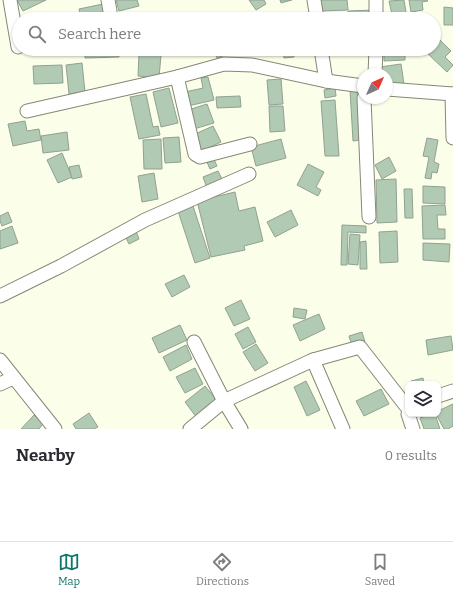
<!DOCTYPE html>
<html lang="en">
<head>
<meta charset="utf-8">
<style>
  :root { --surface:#fff; --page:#f7f7f7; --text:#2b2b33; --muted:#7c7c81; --line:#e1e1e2; --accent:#0f766e }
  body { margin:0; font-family:Bitter,serif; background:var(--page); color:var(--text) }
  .controls { position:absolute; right:12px; bottom:12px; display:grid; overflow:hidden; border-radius:8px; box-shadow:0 1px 3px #0004 }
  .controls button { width:36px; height:36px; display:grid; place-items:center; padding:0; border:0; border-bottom:1px solid var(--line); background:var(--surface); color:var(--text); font:20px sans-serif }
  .compass { position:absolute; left:357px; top:68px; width:36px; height:36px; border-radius:50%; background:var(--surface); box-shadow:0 1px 3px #0004; rotate:45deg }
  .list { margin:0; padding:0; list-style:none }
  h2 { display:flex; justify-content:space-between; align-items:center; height:52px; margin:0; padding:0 16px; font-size:17px }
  h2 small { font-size:13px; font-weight:400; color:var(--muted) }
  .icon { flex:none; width:22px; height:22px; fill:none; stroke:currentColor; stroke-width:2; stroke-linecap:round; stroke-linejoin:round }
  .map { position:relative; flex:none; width:453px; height:429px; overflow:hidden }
  .search { position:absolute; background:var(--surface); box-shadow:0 1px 3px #0004; left:12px; right:12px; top:12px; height:44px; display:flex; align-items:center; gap:10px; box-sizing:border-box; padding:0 14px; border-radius:22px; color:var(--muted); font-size:15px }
  .sheet { height:112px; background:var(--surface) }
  nav { display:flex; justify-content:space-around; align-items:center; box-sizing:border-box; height:56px; border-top:1px solid var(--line); background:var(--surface); font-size:11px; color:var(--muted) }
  nav a { display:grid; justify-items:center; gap:2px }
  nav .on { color:var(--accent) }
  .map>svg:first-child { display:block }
  .building { fill:#b1cab3; stroke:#91a192 }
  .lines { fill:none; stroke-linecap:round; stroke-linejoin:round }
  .minor-casing { stroke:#858875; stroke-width:15 }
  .minor { stroke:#fff; stroke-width:13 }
</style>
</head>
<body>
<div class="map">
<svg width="453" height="429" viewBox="0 0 453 429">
  <rect width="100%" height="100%" fill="#fbfee9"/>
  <g class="building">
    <polygon points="17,0 46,0 23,11"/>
    <polygon points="116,0 137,0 139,6 119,11"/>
    <polygon points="249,0 264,0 266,4 256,10"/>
    <polygon points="280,0 292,0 281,3"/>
    <polygon points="321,0 347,0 348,10 322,11"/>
    <polygon points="404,0 407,18 393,19 389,1"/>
    <polygon points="409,0 427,0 428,1 422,2 423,10 411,12"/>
    <polygon points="103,4 106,19 81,19 79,9"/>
    <polygon points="444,7 453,8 453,25 444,25"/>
    <polygon points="374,10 374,19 348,19 348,11"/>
    <polygon points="67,13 70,19 55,19"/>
    <polygon points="387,13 393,19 383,18"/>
    <polygon points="426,16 427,19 414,19"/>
    <polygon points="440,40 451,51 445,57 453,65 447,72 427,53 431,49 434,49 434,46"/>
    <polygon points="85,49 119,49 119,57 85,58"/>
    <polygon points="213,49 232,49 233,52 217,58"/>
    <polygon points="283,49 293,49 294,57 284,58"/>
    <polygon points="296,49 313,49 313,52 296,53"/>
    <polygon points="384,49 405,49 405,60 384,61"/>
    <polygon points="139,54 161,55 159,78 138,76"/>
    <polygon points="82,63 85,92 69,94 66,65"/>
    <polygon points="401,64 404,84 392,85 391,78 387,78 387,74 381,74 380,67"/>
    <polygon points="62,65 63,83 34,84 33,66"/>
    <polygon points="208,77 214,100 188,106 185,92 203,88 201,78"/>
    <polygon points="281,79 283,104 269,105 267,80"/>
    <polygon points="169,88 178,123 161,127 153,92"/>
    <polygon points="335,88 336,96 325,98 324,90"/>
    <polygon points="358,89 361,140 353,141 350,90"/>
    <polygon points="146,94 153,127 158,126 160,135 139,139 130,97"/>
    <polygon points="240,96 241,107 217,108 216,97"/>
    <polygon points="335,100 339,156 325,156 321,101"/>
    <polygon points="207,104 214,123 194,129 188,110"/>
    <polygon points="269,106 283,106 285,131 270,132"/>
    <polygon points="25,121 27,131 39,129 41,140 13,146 8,124"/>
    <polygon points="213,126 221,142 202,151 193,135"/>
    <polygon points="67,132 69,150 43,153 41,136"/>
    <polygon points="179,137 181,162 165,163 163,138"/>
    <polygon points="427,138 438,140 434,162 439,164 437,173 432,172 431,179 425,178 429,157 423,156"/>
    <polygon points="161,139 162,169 144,169 143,140"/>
    <polygon points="281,139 286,158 256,166 251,147"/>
    <polygon points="62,153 72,177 58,183 47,160"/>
    <polygon points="213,157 217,166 210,169 206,160"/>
    <polygon points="389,157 396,171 382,179 375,165"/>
    <polygon points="308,164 324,172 316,187 321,190 318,196 297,185"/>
    <polygon points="79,165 82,177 72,179 69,167"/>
    <polygon points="218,171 223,181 207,188 203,177"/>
    <polygon points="154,173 158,199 142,202 138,176"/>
    <polygon points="396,179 397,222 377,223 376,180"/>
    <polygon points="423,186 445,187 445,204 423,203"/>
    <polygon points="404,189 412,189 413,218 405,218"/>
    <polygon points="235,192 239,211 255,207 263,241 244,246 245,250 211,257 197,201"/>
    <polygon points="445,205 446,215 437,215 438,229 445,229 445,239 423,239 422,206"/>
    <polygon points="193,206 210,258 195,263 178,211"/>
    <polygon points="291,210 298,225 275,237 267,222"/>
    <polygon points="8,212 12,222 2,226 0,221 0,216"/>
    <polygon points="342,225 366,226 366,233 348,232 347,265 341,265"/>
    <polygon points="12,226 18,243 0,249 0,231"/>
    <polygon points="136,231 139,239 129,244 125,236"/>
    <polygon points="397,231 398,262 380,263 379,232"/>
    <polygon points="350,234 360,235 358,265 348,264"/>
    <polygon points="366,241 367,269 360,269 360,242"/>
    <polygon points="423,243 450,244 449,262 423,260"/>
    <polygon points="184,275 190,287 172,297 165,284"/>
    <polygon points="241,300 250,319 234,326 225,308"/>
    <polygon points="294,308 307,310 305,319 293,317"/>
    <polygon points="319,314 325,329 300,341 293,325"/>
    <polygon points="180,325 187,340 159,353 152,338"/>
    <polygon points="248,327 256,342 243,349 235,334"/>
    <polygon points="362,332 365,342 352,346 349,336"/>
    <polygon points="451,336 453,350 428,355 426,340"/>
    <polygon points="256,344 268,363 255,371 243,352"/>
    <polygon points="186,345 192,359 170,371 163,357"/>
    <polygon points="195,368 203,384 185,393 176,377"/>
    <polygon points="423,378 424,384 412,384 411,381"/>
    <polygon points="306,381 320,410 307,416 294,387"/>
    <polygon points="205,386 218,402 197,418 185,402"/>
    <polygon points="381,389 389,404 364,416 356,401"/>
    <polygon points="453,404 453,426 448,429 444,429 436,414 438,414 438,411"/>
    <polygon points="89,413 98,427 94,429 76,429 73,424"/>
    <polygon points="432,414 435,414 440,429 424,429 420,418"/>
    <polygon points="34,415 43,424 39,429 21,429"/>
  </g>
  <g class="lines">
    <defs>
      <g id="minor">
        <polyline points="10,0 18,47"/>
        <polyline points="108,0 110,11"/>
        <polyline points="314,0 317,19"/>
        <polyline points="376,0 376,19"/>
        <polyline points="321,49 326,81"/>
        <polyline points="375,74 376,49"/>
        <polyline points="177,77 195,154 200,157 250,144"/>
        <polyline points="387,89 453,94"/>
        <polyline points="452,94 453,138"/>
        <polyline points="364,98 369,217"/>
        <polyline points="27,111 177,77 224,64 252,65 326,81 363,86"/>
        <polyline points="0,296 61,266 145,220 249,174"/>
        <polyline points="194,342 224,401 241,429"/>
        <polyline points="0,360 55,429"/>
        <polyline points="313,360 343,429"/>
        <polyline points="0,384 13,378"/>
        <polyline points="438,396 453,391"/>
        <polyline points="408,414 413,429"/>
        <polyline points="190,429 224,401 313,360 360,347 406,406 408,406"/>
      </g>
    </defs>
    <use href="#minor" class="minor-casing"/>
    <use href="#minor" class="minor"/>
  </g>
</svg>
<div class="controls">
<button><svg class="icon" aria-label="layers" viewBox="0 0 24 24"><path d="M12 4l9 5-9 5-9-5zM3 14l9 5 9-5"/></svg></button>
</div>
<svg class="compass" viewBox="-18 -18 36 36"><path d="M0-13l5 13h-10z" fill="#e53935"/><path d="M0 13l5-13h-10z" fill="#7c7c81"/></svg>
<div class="search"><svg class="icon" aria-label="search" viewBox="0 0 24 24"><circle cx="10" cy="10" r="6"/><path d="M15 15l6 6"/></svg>Search here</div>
</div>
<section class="sheet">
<h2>Nearby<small>0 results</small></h2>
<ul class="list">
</ul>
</section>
<nav>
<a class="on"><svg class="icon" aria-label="map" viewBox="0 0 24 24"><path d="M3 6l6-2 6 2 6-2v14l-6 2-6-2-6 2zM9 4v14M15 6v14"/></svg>Map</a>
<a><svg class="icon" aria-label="directions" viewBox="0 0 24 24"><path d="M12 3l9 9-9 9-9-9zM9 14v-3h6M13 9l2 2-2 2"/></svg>Directions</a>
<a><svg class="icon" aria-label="saved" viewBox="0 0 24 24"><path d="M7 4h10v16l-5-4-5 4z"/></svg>Saved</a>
</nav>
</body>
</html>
